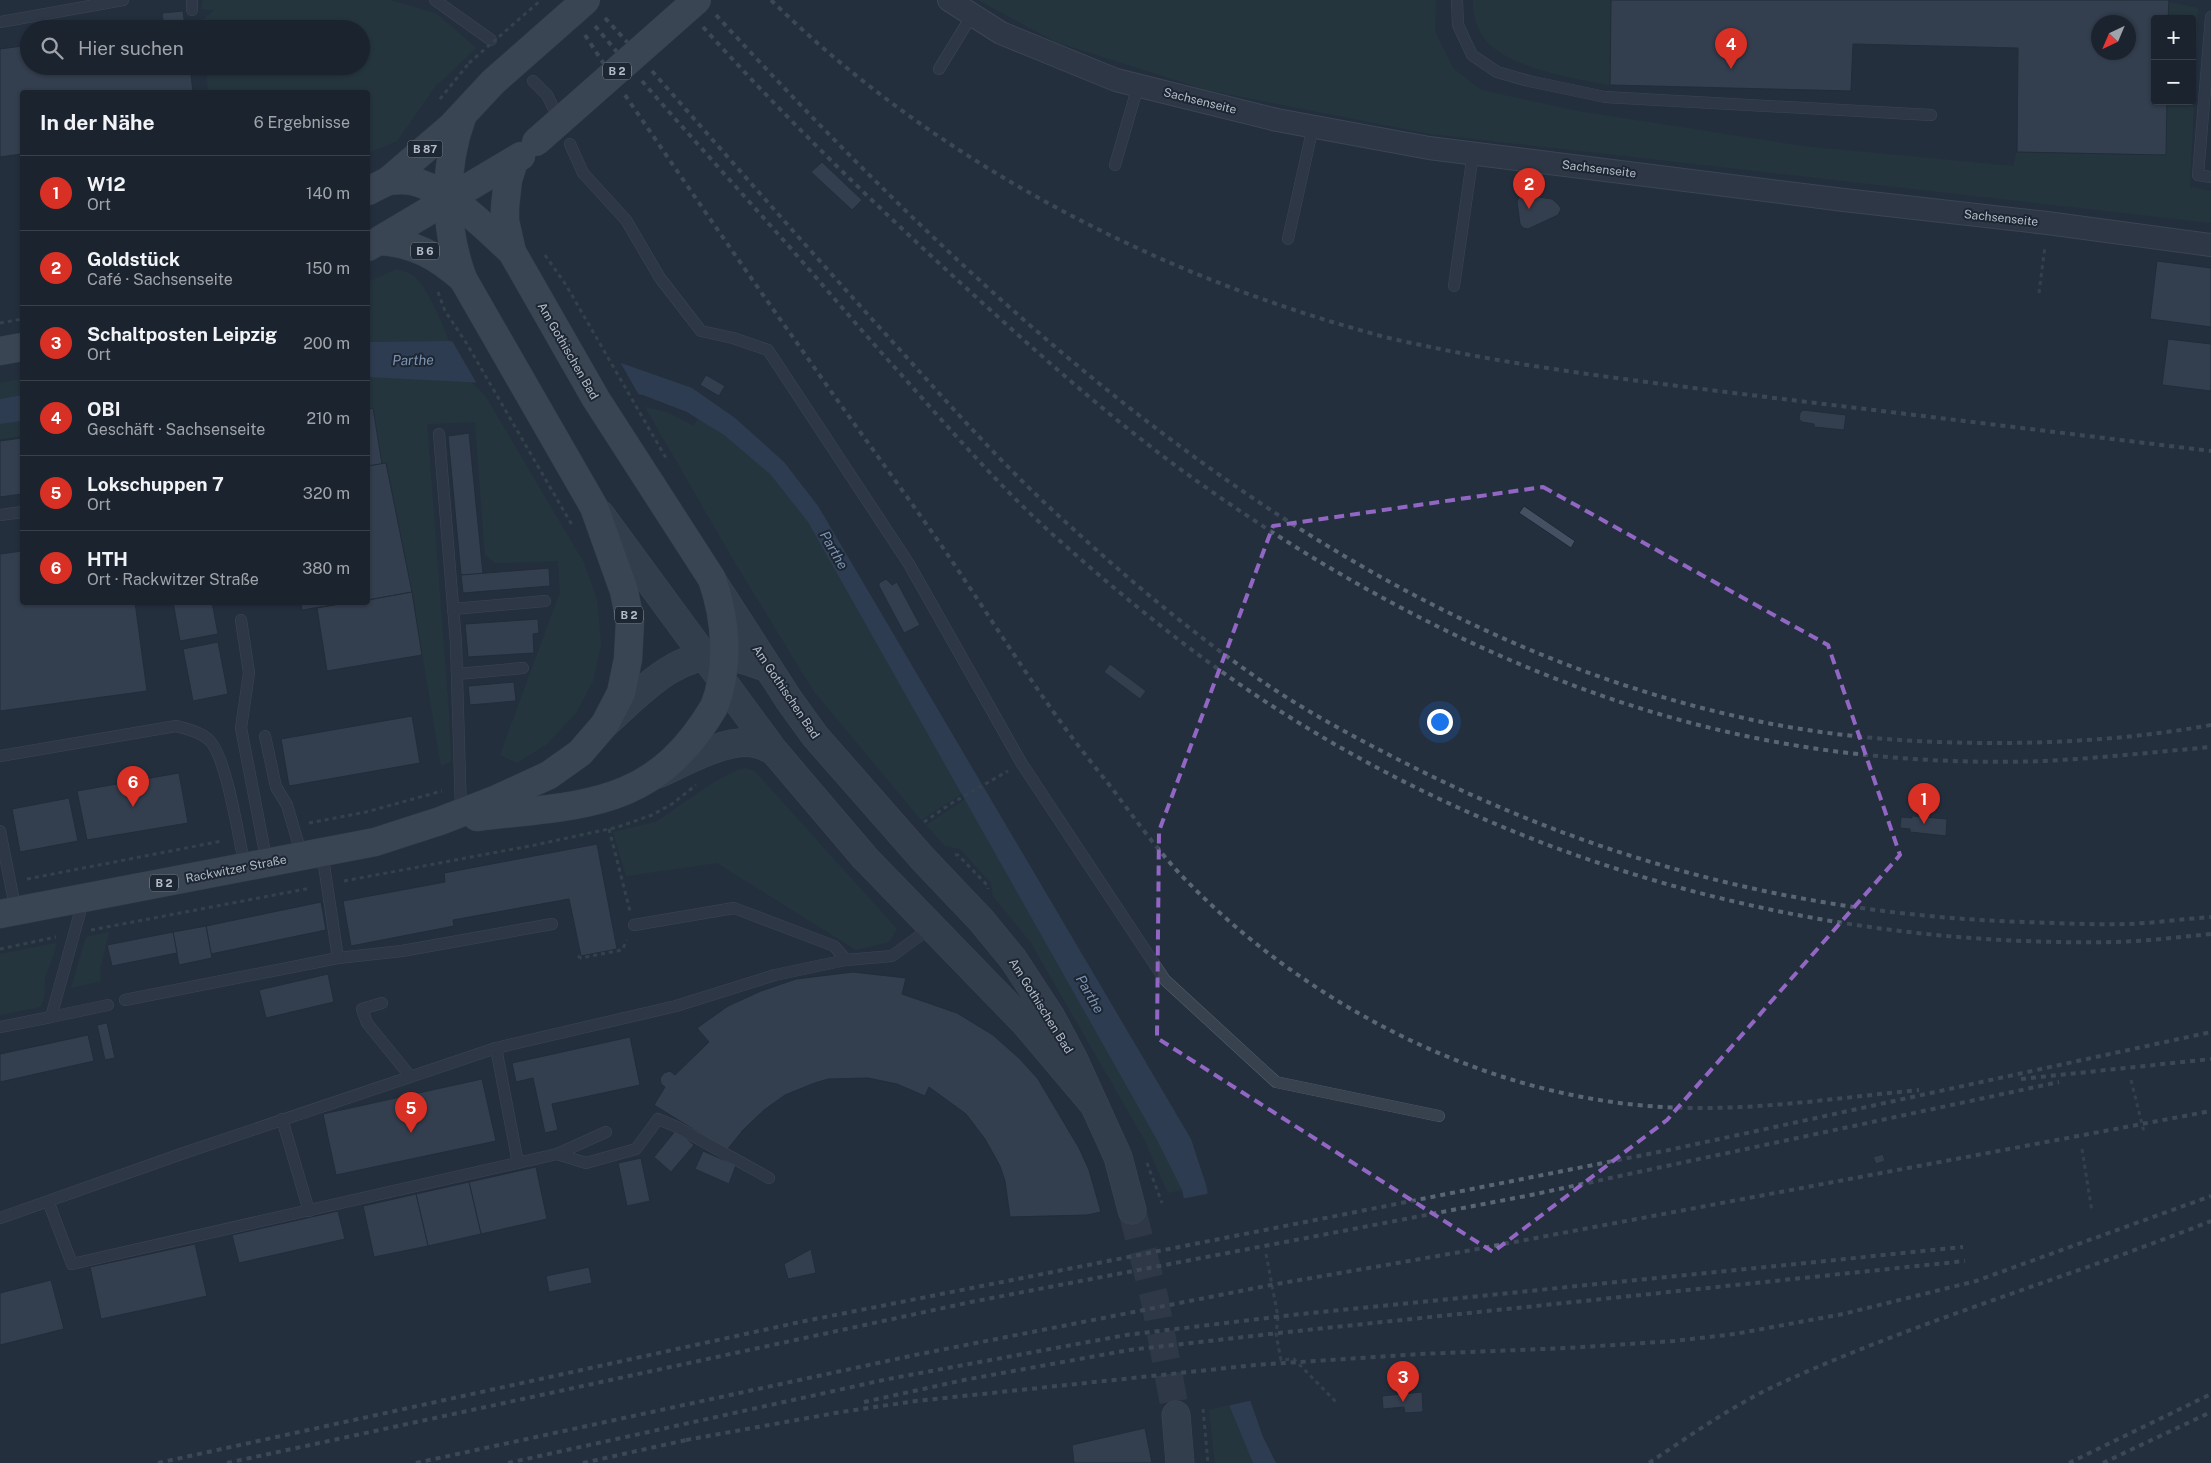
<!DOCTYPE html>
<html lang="de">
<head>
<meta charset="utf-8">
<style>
  :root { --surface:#1b232e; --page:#282f3a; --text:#f1f3f6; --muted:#a0a4aa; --line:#39404a; --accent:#d93025 }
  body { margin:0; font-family:"Public Sans",sans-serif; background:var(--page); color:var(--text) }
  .controls { position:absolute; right:15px; top:15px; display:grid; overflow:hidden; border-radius:5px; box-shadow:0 1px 4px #0004 }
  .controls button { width:45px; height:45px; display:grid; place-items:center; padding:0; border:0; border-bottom:1px solid var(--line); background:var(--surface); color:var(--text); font:25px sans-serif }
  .compass { position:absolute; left:2091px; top:15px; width:45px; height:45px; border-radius:50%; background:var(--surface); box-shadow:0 1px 4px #0004; rotate:224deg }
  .you { position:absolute; left:1439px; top:721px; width:18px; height:18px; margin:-12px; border:4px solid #fff; border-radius:50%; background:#1a73e8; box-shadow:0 0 0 8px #1a73e833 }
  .badge { display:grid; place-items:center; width:32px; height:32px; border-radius:50%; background:var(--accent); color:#fff; font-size:16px; font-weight:700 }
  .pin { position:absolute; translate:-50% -41px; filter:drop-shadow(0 1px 2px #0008) }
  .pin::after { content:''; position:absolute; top:26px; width:18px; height:15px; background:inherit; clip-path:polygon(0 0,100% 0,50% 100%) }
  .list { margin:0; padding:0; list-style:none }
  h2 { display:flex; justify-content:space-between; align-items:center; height:65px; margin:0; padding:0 20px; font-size:21px }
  h2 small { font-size:16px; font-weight:400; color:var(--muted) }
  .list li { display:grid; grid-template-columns:32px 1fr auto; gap:15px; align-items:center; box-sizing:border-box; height:75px; padding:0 20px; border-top:1px solid var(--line) }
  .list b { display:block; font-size:19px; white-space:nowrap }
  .list p { margin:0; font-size:16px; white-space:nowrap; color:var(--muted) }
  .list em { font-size:16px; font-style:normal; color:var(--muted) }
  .icon { flex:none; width:28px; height:28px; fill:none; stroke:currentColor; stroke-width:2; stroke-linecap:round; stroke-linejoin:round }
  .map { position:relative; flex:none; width:2211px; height:1463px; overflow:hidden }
  .search { position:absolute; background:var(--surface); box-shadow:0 1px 4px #0004; left:20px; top:20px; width:350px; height:55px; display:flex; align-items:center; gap:12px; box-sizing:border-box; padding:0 18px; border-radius:28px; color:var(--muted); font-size:19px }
  .panel { position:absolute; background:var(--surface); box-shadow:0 1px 4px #0004; left:20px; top:90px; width:350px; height:515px; border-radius:5px }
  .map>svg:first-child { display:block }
  .green { fill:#263c3f }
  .water { fill:#394c67 }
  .pier { fill:#242f3e }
  .building { fill:#455162; stroke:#1f2835; fill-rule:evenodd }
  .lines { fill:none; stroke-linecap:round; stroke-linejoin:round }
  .secondary-tunnel { stroke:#3a4453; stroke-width:28; stroke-dasharray:28 14; stroke-linecap:butt }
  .lane-casing { stroke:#565f6c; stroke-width:12 }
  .street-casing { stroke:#565f6c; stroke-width:24 }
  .secondary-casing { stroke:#565f6c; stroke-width:29 }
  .primary-casing { stroke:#414a57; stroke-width:29 }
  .path { stroke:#44595c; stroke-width:3; stroke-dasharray:4 4; stroke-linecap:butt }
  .lane { stroke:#38414e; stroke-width:11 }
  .street { stroke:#38414e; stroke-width:22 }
  .secondary { stroke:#465061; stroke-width:28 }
  .primary { stroke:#56606e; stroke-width:28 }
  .rail { stroke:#5a6575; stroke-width:4; stroke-dasharray:5 5; stroke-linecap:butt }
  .primary-bridge-casing { stroke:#414a57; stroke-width:29; stroke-linecap:butt }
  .path-bridge { stroke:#44595c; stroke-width:3; stroke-dasharray:4 4; stroke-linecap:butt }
  .primary-bridge { stroke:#56606e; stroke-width:28 }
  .marked { fill:none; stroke:#9266c3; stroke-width:4; stroke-dasharray:10 6; stroke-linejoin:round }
  .labels { text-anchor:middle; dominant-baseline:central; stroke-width:4; stroke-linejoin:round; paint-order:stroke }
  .shield { fill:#1d2633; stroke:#878f9c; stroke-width:1 }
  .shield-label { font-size:11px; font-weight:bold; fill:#b4bcc9 }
  .street-label { font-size:12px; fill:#b4bcc9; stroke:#1d2633 }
  .water-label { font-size:14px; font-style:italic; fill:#7c92b1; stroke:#1d2633 }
</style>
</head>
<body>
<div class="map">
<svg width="2211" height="1463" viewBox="0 0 2211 1463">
  <rect width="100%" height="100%" fill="#242f3e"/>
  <g class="green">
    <polygon points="203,0 390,0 437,14 476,48 434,88 397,141 368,153 368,92 208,92 206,66 361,66 361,29 202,29 202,20 215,10 201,9"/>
    <polygon points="978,0 1436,0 1435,32 1453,68 1481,90 1577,111 1802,146 2013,166 2017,152 2165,155 2167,101 2192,101 2192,19 2168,19 2169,2 2198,8 2190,187 2211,191 2211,223 1431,134 1207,90 1056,42"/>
    <path d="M1473,0H1611L1610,85C1575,79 1507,68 1485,39C1476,28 1473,14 1473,0Z"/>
    <path d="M397,269C401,271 408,272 412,275C426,284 443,325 449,341L368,342V282Z"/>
    <polygon points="368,377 470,381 486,397 584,563 597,600 601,645 593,681 576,713 547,744 517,763 500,755 560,592 558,561 495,563 485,555 475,422 427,424 450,728 451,761 441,766 412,592 387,463 382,464 373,408 368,409"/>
    <polygon points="22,379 22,395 0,399 0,383"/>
    <polygon points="645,407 666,412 694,426 698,418 724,435 770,474 808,522 962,794 921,820 813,690 737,566"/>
    <polygon points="22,421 22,436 0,439 0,424"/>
    <polygon points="745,768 754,771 759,776 897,929 889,942 856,950 717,863 626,876 613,832 656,822 714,782 737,770"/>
    <polygon points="965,799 1157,1140 1182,1190 1168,1193 1144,1139 1031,943 993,896 991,883 960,849 945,846 926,825"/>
    <polygon points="109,932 100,969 101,981 71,988 86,937"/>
    <path d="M56,943C55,956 48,966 45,979C44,988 46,1000 40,1007L0,1015V954Z"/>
    <polygon points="1229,1405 1253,1463 1215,1463 1209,1410"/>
  </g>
  <g class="water">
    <polygon points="449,341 603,359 621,363 692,388 735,418 784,462 818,506 1191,1139 1206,1185 1250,1400 1263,1437 1276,1463 1253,1463 1229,1405 1182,1190 1157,1140 808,522 770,474 724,435 687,412 643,395 605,389 368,377 368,342"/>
    <polygon points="22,395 22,421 0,424 0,399"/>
  </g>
  <g class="pier">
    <polygon points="451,339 619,360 640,397 605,392 477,384"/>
    <polygon points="1211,1193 1253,1400 1227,1406 1181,1199"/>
  </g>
  <g class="building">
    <path d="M1611,0H2169L2168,19H2155V101H2167L2166,155L2017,152L2018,48L1853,44L1851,91L1610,85ZM2098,22H2128V52H2098Z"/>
    <polygon points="183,11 185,26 164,28 162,13"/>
    <polygon points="29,45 29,66 190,66 193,92 22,92 22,154 0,157 0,49"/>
    <polygon points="822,162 862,200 852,210 811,172"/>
    <polygon points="1525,195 1552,199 1559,205 1561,209 1558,215 1528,229 1523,228 1520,224 1517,201 1520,196"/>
    <polygon points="2157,261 2211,268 2211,327 2150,319"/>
    <polygon points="2168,339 2211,344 2211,391 2162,385"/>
    <polygon points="706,375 725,386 719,396 700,385"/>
    <polygon points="373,408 382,464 368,466 368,409"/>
    <polygon points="1803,410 1846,415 1844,430 1814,427 1814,424 1802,422 1799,419 1800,413"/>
    <polygon points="469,433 483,574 461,575 448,436"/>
    <polygon points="22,438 22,494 0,497 0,441"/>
    <polygon points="386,463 412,592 368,600 368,466"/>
    <polygon points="1524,506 1575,541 1571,548 1519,513"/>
    <polygon points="22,551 22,602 135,602 147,691 0,711 0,554"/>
    <polygon points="549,568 550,586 463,593 461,575"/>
    <polygon points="886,579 892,585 897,582 920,625 904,633 879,586 879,583"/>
    <polygon points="412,592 422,655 327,671 317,608 350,602 368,602 368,600"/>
    <polygon points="173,602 212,602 218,634 180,641"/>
    <polygon points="301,602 350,602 302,610"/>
    <polygon points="538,619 539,633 533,634 534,653 468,657 465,624"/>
    <polygon points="218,642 228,694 193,701 183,649"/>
    <polygon points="1110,664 1146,691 1140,699 1104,672"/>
    <polygon points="514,682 516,701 470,705 468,686"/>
    <polygon points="412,716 420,763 289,786 281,739"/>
    <polygon points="179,773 188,823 87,840 77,791"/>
    <polygon points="69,798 78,841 20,852 12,809"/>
    <polygon points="1912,816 1947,819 1946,836 1910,832 1910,829 1900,828 1901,817 1912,818"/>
    <polygon points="597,844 617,949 581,956 569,899 453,920 454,926 351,946 343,901 445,882 444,873"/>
    <polygon points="321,902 326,930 211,954 206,926"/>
    <polygon points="206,926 212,958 179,965 173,932"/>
    <polygon points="173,932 177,953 112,966 107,945"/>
    <polygon points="853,972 906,978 902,994 957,1013 993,1035 1020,1059 1038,1079 1079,1148 1089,1170 1101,1212 1087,1215 1010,1217 1005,1181 1000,1166 985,1139 966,1114 929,1087 925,1096 897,1084 868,1078 828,1079 812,1084 785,1095 764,1110 743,1130 727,1150 654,1105 665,1087 661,1084 660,1078 664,1073 670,1071 675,1075 709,1042 697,1028 728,1006 761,991 796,979"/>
    <polygon points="328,974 334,1002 266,1018 259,990"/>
    <polygon points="107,1023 115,1058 105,1060 97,1025"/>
    <polygon points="88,1035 94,1061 0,1082 0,1054"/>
    <polygon points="630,1037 640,1085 552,1104 558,1130 545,1133 533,1078 516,1082 512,1063"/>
    <polygon points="482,1079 496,1141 336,1175 323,1114"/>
    <polygon points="676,1130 694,1145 671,1172 654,1157"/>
    <polygon points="703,1151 736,1165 729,1184 695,1169"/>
    <polygon points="1883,1154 1885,1161 1876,1164 1873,1157"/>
    <polygon points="641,1158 650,1201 627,1206 618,1163"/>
    <polygon points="536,1167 547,1219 481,1234 469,1182"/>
    <polygon points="469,1182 481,1234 428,1246 416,1194"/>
    <polygon points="416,1194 428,1246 374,1257 363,1206"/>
    <polygon points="338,1211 345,1239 239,1263 232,1235"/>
    <polygon points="195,1244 207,1296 101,1319 90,1267"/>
    <polygon points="811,1249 816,1273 788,1279 784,1264"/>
    <polygon points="589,1267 592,1283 549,1292 546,1276"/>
    <polygon points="51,1280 64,1329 0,1345 0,1293"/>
    <polygon points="1422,1392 1423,1412 1405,1413 1404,1407 1383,1409 1382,1396"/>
    <polygon points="1145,1428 1152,1463 1074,1463 1072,1445"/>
  </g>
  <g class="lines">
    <polyline class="secondary-tunnel" points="1132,1210 1155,1301 1176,1415"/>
    <defs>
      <g id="lane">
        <polyline points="192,0 192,10"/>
        <polyline points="435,0 491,40"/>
        <polyline points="1457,0 1458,25 1472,55 1497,72 1529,81 1605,97 1931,115"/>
        <polyline points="2211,17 2198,175 2211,177"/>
        <polyline points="0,22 123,0"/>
        <polyline points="939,69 972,15"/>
        <polyline points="533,81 547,95 554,109"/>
        <polyline points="570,144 583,173 626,220 660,278 701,331 733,338 768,350 909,564 1022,764 1165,980 1276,1082 1439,1116"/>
        <polyline points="1115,165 1138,86"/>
        <polyline points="1288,239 1313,127"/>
        <polyline points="1454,286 1473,154"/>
        <polyline points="439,434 456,643 461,812"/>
        <polyline points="0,515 22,512"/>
        <polyline points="453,609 545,601"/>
        <polyline points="241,620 249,673 241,728 267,863"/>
        <polyline points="457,674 523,668"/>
        <polyline points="265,736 276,787 287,805 302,856"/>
        <path d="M0,756L176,726C187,729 201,732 210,741C227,759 239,840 245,867"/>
        <polyline points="0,831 16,911"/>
        <polyline points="322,852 338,958 402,951 552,924"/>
        <polyline points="634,925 734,908 834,946 846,960"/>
        <polyline points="125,1000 338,958"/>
        <polyline points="382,1003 362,1009 367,1023 410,1076"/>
        <polyline points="51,1017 108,1005"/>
        <polyline points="0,1027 51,1017 84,898"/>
        <polyline points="496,1048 518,1163"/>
        <polyline points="282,1119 309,1211"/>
        <polyline points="557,1154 586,1163 636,1149 658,1119 677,1127 769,1178"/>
        <polyline points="48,1201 72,1264 557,1154 606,1132"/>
        <polyline points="0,1218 184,1153 496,1048 676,1006 775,975 846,960 892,956 930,928"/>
      </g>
      <polyline id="street" points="949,0 1001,33 1116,80 1277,120 1429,148 1844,200 2047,223 2211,245"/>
      <g id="secondary">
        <polyline points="600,514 774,751 865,858 1025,1023 1095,1106"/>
        <polyline points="715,585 789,700 815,736 923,859 981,920 1013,959 1051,1017 1073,1058 1118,1157 1132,1210"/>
        <path d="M605,724C638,695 675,651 724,656C739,657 754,663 768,668"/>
        <path d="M658,774C683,763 724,739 752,743C760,744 767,747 774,751"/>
        <polyline points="1176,1415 1180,1463"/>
      </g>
      <g id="primary">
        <path d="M388,181C398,180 408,179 419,183C453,194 486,228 512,252"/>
        <polyline points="368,191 388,181 452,126 493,82"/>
        <path d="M379,241C414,243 437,256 463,279"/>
        <polyline points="368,247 521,156"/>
        <polyline points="0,351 22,347"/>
        <path d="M477,817C582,804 653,810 714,707C730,667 726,619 712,579L596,399L512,252L505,221V207L508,180L514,161"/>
        <path d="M0,914L375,842L440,821L497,799L549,775L580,753L605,724L621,693L628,659L630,621L624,591L594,507L463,279C444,228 443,169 462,117"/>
      </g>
    </defs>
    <use href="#lane" class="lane-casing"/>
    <use href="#street" class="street-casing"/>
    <use href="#secondary" class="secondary-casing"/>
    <use href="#primary" class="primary-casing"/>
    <g class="path">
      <polyline points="440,99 469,63"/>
      <polyline points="545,255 566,285 666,458"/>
      <polyline points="438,292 445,311 467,344 572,525"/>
      <polyline points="2039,293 2045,246"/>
      <polyline points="0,323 22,319"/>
      <polyline points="924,822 952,803 1008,771"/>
      <polyline points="309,823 366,812 442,791"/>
      <polyline points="609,829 630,911"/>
      <polyline points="955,855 958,855 987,885 988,889"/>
      <polyline points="27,879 222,841"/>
      <polyline points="344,881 535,845 618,827 652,815 672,804 696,785"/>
      <polyline points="91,930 311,888"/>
      <polyline points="0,949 56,937"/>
      <polyline points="578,956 581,958 622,950 627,940"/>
      <polyline points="2131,1080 2144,1132"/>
      <polyline points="2082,1149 2092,1212"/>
      <polyline points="1147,1163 1162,1203"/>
      <polyline points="1266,1254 1278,1317 1276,1334 1281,1360 1294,1359 1337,1403"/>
      <polyline points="1203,1409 1208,1463"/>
    </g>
    <use href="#lane" class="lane"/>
    <use href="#street" class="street"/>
    <use href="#secondary" class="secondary"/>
    <use href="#primary" class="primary"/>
    <g class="rail">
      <path d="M771,0C933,159 1149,272 1367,332C1389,339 1413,343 1435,348C1536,369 1639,381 1742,394C1898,413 2055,432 2211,451"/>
      <path d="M716,15C992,315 1326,623 1735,716C1819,736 1907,743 1994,743C2067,743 2139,738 2211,725"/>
      <polyline points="605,18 628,43"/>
      <polyline points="595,26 617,52"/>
      <path d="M703,27C785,118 874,204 965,287C1042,357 1122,429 1208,489C1385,613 1584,711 1799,746C1879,759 1964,764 2045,761C2100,758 2156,752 2211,747"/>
      <polyline points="585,35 604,64"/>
      <path d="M652,71C735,165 817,259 901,351C955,411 1009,472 1070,526C1132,583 1197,637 1266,684C1315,717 1369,745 1421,771C1613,866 1811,915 2024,922C2058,923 2093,925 2127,924C2155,923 2183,919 2211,917"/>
      <path d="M642,81C689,135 738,189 786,243C823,285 859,328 897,370C950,429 1001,489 1060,541C1123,597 1189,651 1260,698C1512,865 1815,948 2117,942C2148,941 2180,937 2211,934"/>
      <path d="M625,95C684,181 742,266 802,350C847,415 895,479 941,545C981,603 1018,663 1060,721C1077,745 1096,768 1114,791C1135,819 1156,848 1180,874C1304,1004 1483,1097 1663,1107C1749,1112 1835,1098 1919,1090"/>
      <polyline points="2021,1079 2211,1059"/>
      <polyline points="864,1402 964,1380 1129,1350 1297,1331 1965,1261"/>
      <polyline points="686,1440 841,1412 916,1401 1255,1365 1420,1354 1568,1348 1674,1341 1735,1334 1843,1314 1976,1281 2211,1196"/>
      <polyline points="158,1463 800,1322 1669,1150 2211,1032"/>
      <polyline points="227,1463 971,1302 1531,1195 2059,1082"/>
      <polyline points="416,1463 915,1355 1271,1285 1472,1250 2211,1111"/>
      <polyline points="508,1463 888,1379 1126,1335 1292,1315 1963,1247"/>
      <polyline points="583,1463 691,1439"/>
      <path d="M1649,1463C1691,1435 1733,1405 1779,1384C1919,1320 2068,1278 2211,1221"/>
      <polyline points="2069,1463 2211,1394"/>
      <polyline points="2103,1463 2211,1412"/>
    </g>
    <defs>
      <g id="primary-bridge">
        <polyline points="493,82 586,0"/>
        <polyline points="536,142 697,0"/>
      </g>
    </defs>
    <use href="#primary-bridge" class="primary-bridge-casing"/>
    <polyline class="path-bridge" points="469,63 541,0"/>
    <use href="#primary-bridge" class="primary-bridge"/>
  </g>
  <path d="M0 0H2211V1463H0ZM1543,487L1828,645L1900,855L1667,1120L1493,1252L1157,1038L1159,831L1273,526Z" fill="#242f3e" fill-opacity=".55" fill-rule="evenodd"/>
  <path class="marked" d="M1543,487L1828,645L1900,855L1667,1120L1493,1252L1157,1038L1159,831L1273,526Z"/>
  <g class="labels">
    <g class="shield">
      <rect x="603" y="62.5" width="28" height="17" rx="4"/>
      <rect x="407.5" y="140.5" width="35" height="17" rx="4"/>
      <rect x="411" y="242.5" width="28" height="17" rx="4"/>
      <rect x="615" y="606.5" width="28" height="17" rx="4"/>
      <rect x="150" y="874.5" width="28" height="17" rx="4"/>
    </g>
    <g class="shield-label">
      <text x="617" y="71">B 2</text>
      <text x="425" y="149">B 87</text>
      <text x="425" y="251">B 6</text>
      <text x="629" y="615">B 2</text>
      <text x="164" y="883">B 2</text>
    </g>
    <g class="street-label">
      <text transform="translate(1200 101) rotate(14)">Sachsenseite</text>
      <text transform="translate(1599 169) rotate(7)">Sachsenseite</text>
      <text transform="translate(2001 218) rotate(6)">Sachsenseite</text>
      <text transform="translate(568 351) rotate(60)">Am Gothischen Bad</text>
      <text transform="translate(786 692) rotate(56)">Am Gothischen Bad</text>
      <text transform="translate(236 869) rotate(-11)">Rackwitzer Straße</text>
      <text transform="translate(1041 1006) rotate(58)">Am Gothischen Bad</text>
    </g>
    <g class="water-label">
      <text transform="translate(413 360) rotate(-1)">Parthe</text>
      <text transform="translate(834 550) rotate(60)">Parthe</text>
      <text transform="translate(1090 994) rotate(60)">Parthe</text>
    </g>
  </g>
</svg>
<div class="controls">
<button>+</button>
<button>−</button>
</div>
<svg class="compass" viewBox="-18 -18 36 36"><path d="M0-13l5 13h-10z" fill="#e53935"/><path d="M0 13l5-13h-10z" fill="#a0a4aa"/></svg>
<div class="you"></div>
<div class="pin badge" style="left:1924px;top:824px">1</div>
<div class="pin badge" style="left:1529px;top:209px">2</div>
<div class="pin badge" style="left:1403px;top:1402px">3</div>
<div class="pin badge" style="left:1731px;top:69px">4</div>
<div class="pin badge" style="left:411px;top:1133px">5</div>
<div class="pin badge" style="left:133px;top:807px">6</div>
<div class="search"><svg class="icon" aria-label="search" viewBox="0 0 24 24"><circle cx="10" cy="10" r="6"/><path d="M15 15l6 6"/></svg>Hier suchen</div>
<section class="panel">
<h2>In der Nähe<small>6 Ergebnisse</small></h2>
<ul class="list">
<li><span class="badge">1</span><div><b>W12</b><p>Ort</p></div><em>140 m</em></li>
<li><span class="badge">2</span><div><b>Goldstück</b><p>Café · Sachsenseite</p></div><em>150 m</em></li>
<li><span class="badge">3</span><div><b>Schaltposten Leipzig</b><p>Ort</p></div><em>200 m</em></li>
<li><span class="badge">4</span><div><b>OBI</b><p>Geschäft · Sachsenseite</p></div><em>210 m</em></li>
<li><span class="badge">5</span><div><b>Lokschuppen 7</b><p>Ort</p></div><em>320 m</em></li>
<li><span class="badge">6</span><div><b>HTH</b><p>Ort · Rackwitzer Straße</p></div><em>380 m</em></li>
</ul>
</section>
</div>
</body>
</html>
